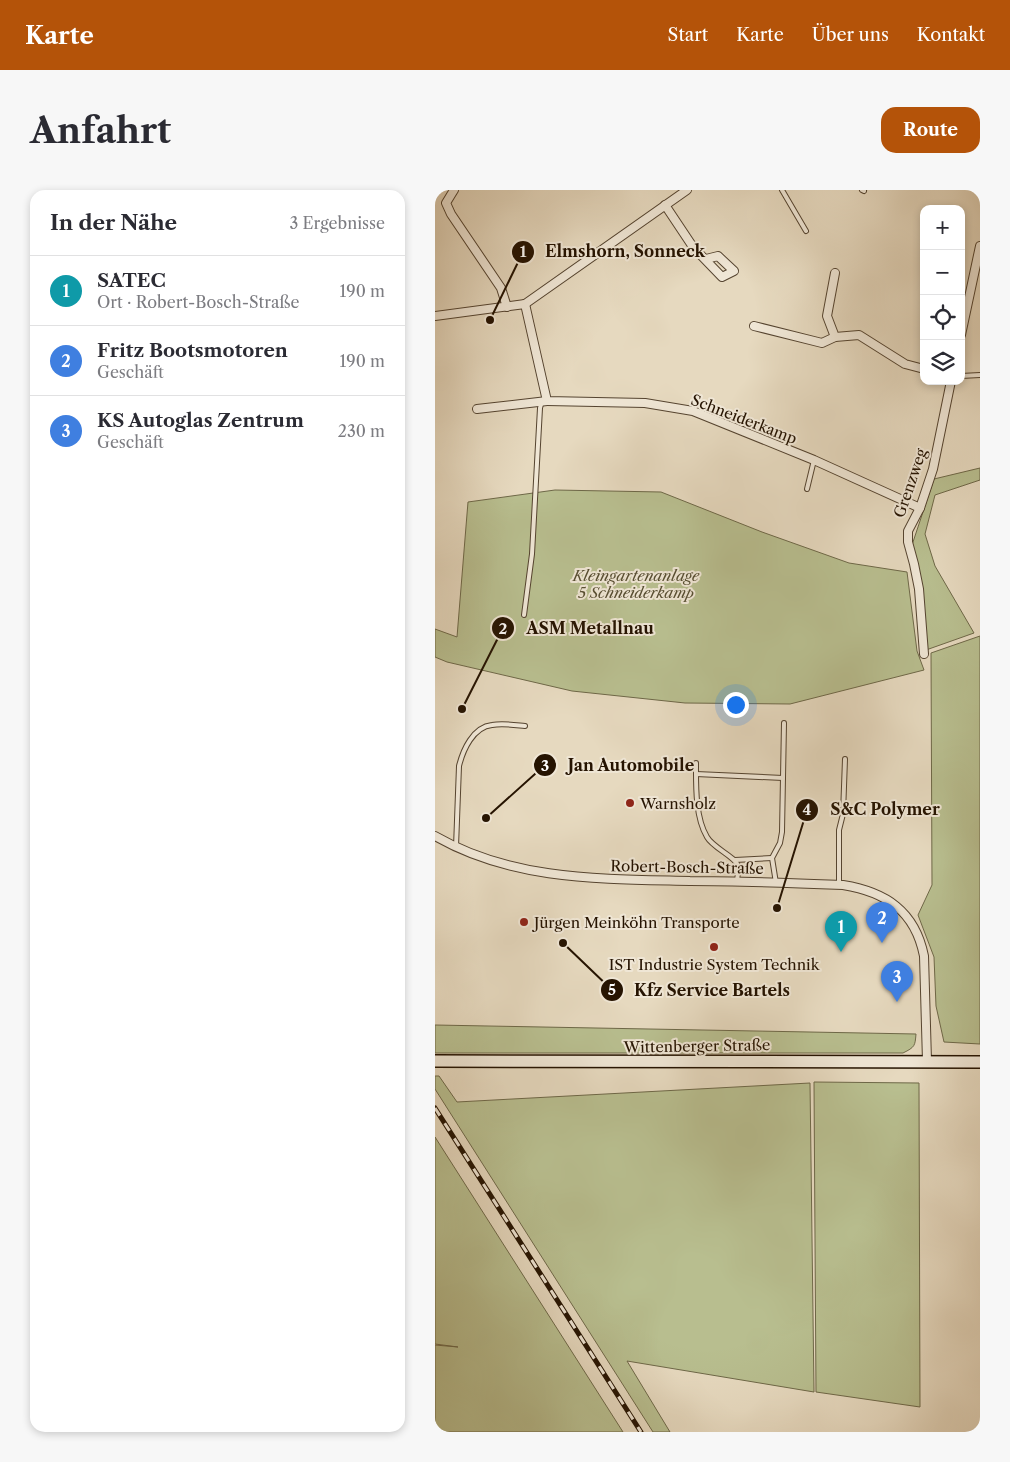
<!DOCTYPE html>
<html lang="de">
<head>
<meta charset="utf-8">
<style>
  :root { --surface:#fff; --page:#f7f7f7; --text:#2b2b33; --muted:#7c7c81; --line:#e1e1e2; --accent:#b45309 }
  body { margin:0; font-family:"Libre Caslon Text",serif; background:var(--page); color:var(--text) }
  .controls { position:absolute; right:15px; top:15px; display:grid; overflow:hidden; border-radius:10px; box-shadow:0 2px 8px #0003 }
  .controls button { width:45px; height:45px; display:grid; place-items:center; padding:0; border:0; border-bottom:1px solid var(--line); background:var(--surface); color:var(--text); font:25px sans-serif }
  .you { position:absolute; left:300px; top:514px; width:18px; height:18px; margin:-12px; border:4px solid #fff; border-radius:50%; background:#1a73e8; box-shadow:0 0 0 8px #1a73e833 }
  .badge { display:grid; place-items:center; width:32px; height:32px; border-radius:50%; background:var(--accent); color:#fff; font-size:16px; font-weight:700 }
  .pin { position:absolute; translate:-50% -41px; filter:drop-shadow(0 1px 2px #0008) }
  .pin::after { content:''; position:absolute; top:26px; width:18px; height:15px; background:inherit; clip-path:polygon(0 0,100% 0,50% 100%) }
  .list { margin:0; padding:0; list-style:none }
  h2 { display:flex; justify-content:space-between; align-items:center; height:65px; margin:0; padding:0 20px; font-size:21px }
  h2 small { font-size:16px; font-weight:400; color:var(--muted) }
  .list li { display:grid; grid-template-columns:32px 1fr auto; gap:15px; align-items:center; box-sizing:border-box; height:70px; padding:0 20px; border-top:1px solid var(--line) }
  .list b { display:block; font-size:19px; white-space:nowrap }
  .list p { margin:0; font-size:16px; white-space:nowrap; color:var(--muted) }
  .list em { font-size:16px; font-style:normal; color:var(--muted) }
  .icon { flex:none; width:28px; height:28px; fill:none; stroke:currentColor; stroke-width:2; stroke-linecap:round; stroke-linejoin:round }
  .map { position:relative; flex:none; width:545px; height:1242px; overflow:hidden; border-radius:15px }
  header { display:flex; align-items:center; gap:30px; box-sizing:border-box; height:70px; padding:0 25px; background:var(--accent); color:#fff }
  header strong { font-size:24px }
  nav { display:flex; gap:28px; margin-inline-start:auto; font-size:18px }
  .intro { display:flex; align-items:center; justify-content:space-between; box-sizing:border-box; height:120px; padding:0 30px }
  h1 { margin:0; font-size:35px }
  .button { padding:12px 22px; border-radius:15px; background:var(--accent); color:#fff; font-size:18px; font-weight:700 }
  main { display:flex; gap:30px; padding:0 30px }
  aside { flex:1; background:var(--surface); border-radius:15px; box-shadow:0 2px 8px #0003 }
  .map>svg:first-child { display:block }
  .green { fill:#b8be8f; stroke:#6e6848 }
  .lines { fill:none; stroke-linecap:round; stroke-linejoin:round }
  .service-casing { stroke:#554430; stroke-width:6 }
  .minor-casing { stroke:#554430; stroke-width:10 }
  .secondary-casing { stroke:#251301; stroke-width:14 }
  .service { stroke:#efe6d5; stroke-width:4 }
  .minor { stroke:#efe6d5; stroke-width:8 }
  .secondary { stroke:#efe6d5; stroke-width:11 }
  .rail-casing { stroke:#251301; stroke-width:5 }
  .rail { stroke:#efe6d5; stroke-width:3; stroke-dasharray:9; stroke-linecap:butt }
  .poi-dot { fill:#8f2418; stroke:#efe6d5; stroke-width:2 }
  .labels { text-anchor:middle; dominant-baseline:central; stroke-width:4; stroke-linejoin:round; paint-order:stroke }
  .street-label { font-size:15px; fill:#251301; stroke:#efe6d5 }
  .park-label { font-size:15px; font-style:italic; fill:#584f33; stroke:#efe6d5 }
  .poi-label { font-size:15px; fill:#251301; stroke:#efe6d5; text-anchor:start }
  .leader { fill:none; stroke:#251301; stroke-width:2 }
  .callout-dot { fill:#251301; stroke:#efe6d5; stroke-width:2 }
  .mark-label { font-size:15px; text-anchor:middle; font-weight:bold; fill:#fff }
  .callout-label { font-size:16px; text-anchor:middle; font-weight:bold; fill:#251301; stroke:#efe6d5; stroke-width:4; stroke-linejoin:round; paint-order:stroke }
</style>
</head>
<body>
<header>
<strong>Karte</strong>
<nav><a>Start</a><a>Karte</a><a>Über uns</a><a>Kontakt</a></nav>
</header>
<div class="intro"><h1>Anfahrt</h1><a class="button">Route</a></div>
<main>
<aside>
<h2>In der Nähe<small>3 Ergebnisse</small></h2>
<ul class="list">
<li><span class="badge" style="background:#0f9aa8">1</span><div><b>SATEC</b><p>Ort · Robert-Bosch-Straße</p></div><em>190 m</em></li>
<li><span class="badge" style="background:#3f7fe0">2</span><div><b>Fritz Bootsmotoren</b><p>Geschäft</p></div><em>190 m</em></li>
<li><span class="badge" style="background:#3f7fe0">3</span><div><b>KS Autoglas Zentrum</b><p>Geschäft</p></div><em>230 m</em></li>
</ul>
</aside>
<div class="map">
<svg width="545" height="1242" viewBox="0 0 545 1242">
  <rect width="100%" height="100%" fill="#e6d9bf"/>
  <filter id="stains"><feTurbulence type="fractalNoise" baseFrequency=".004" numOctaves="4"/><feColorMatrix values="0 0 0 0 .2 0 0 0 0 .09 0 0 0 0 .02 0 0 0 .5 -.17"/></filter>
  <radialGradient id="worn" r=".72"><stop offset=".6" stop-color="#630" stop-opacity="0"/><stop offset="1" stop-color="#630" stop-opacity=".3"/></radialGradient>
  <g class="green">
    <polygon points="545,278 545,290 500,305 490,344 500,376 539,443 491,460 477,355 499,289"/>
    <polygon points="120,300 226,302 327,342 414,373 472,382 482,461 489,480 355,514 250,513 137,501 12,472 0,467 0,439 22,447 33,312"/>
    <polygon points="545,446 545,854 509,852 501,816 499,767 483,725 497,695 496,463"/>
    <path d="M0,835L481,844C480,856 480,857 468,863H0Z"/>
    <polygon points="0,886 4,886 22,912 375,893 379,1202 192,1171 235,1242 218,1242 0,899"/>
    <polygon points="379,892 484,893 485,1217 381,1202"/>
    <polygon points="0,947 188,1242 0,1242 0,1155 23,1157 0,1154"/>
  </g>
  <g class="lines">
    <defs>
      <g id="service">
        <polyline points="347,0 371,41"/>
        <polyline points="427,0 429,1"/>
        <polyline points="526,186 545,185"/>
        <polyline points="372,299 379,270"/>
        <polyline points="89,425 97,364 105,218 107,211"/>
        <path d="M261,573C261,595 260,627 272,647C278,658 301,667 303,676C304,681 302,687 302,692"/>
        <polyline points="261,584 348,588"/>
        <path d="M21,657L24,576C28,560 38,537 57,535C68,533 80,535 90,536"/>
        <polyline points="300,670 337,668"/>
        <polyline points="341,693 337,668 345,653 347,642 349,533"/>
        <polyline points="404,695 404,640 408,624 410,569"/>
      </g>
      <g id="minor">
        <polyline points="19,0 11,13 16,24 66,98 72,117"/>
        <polyline points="230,15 258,57 287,87 299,81 283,66 271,69"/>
        <polyline points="400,83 392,126 400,147 424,145 470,174 489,179"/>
        <polyline points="90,114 112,211 210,213 258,221 379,270 485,318"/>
        <polyline points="0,126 90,114 252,0"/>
        <polyline points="319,136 387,153 400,147"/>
        <polyline points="526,145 545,56"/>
        <polyline points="42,219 112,211"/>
        <polyline points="489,464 484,399 479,374 473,352 473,341 485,318 498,279 516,191"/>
        <path d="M0,646C78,691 168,689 255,691C306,691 357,693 408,695C451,702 480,721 489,766L492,871"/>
      </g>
      <polyline id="secondary" points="0,871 545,872"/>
    </defs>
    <use href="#service" class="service-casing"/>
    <use href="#minor" class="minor-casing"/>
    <use href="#secondary" class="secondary-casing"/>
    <use href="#service" class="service"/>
    <use href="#minor" class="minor"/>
    <use href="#secondary" class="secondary"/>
    <defs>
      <polyline id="rail" points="0,918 206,1242"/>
    </defs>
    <use href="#rail" class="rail-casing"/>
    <use href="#rail" class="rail"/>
  </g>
  <g class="poi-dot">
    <circle cx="195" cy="613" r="5"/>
    <circle cx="89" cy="732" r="5"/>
    <circle cx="279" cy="757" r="5"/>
  </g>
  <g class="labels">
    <g class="street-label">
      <text transform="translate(309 229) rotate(21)">Schneiderkamp</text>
      <text transform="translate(475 293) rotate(-71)">Grenzweg</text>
      <text transform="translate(252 677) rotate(1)">Robert-Bosch-Straße</text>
      <text transform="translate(262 856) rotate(-1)">Wittenberger Straße</text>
    </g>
    <g class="park-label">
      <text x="201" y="385">Kleingartenanlage<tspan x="201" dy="17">5 Schneiderkamp</tspan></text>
    </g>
    <g class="poi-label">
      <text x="205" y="613">Warnsholz</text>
      <text x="99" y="732">Jürgen Meinköhn Transporte</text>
      <text x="279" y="774" text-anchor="middle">IST Industrie System Technik</text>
    </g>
  </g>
  <path class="leader" d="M55 130L88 62M27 519L68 438M51 628L110 575M342 718L372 620M128 753L177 800"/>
  <g class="callout-dot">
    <circle cx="55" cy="130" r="5"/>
    <circle cx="27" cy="519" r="5"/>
    <circle cx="51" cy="628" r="5"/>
    <circle cx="342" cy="718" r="5"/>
    <circle cx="128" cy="753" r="5"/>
    <circle cx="88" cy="62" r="12"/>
    <circle cx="68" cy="438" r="12"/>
    <circle cx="110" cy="575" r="12"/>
    <circle cx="372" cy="620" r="12"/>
    <circle cx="177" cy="800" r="12"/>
  </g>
  <g class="mark-label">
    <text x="88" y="67">1</text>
    <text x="68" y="444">2</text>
    <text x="110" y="581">3</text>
    <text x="372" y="625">4</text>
    <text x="177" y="805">5</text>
  </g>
  <g class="callout-label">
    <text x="190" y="67">Elmshorn, Sonneck</text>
    <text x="155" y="444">ASM Metallnau</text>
    <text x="196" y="581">Jan Automobile</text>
    <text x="450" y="625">S&amp;C Polymer</text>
    <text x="277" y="806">Kfz Service Bartels</text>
  </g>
  <rect width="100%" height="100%" filter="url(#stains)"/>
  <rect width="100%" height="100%" fill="url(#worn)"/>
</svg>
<div class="controls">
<button>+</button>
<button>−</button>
<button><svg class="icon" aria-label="locate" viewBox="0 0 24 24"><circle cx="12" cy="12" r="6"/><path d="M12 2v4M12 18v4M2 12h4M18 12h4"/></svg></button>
<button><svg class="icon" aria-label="layers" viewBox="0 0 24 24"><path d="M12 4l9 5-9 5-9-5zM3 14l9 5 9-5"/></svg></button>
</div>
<div class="you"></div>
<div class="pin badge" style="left:406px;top:762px;background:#0f9aa8">1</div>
<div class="pin badge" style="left:447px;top:753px;background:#3f7fe0">2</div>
<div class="pin badge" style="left:462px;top:812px;background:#3f7fe0">3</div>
</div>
</main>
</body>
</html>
